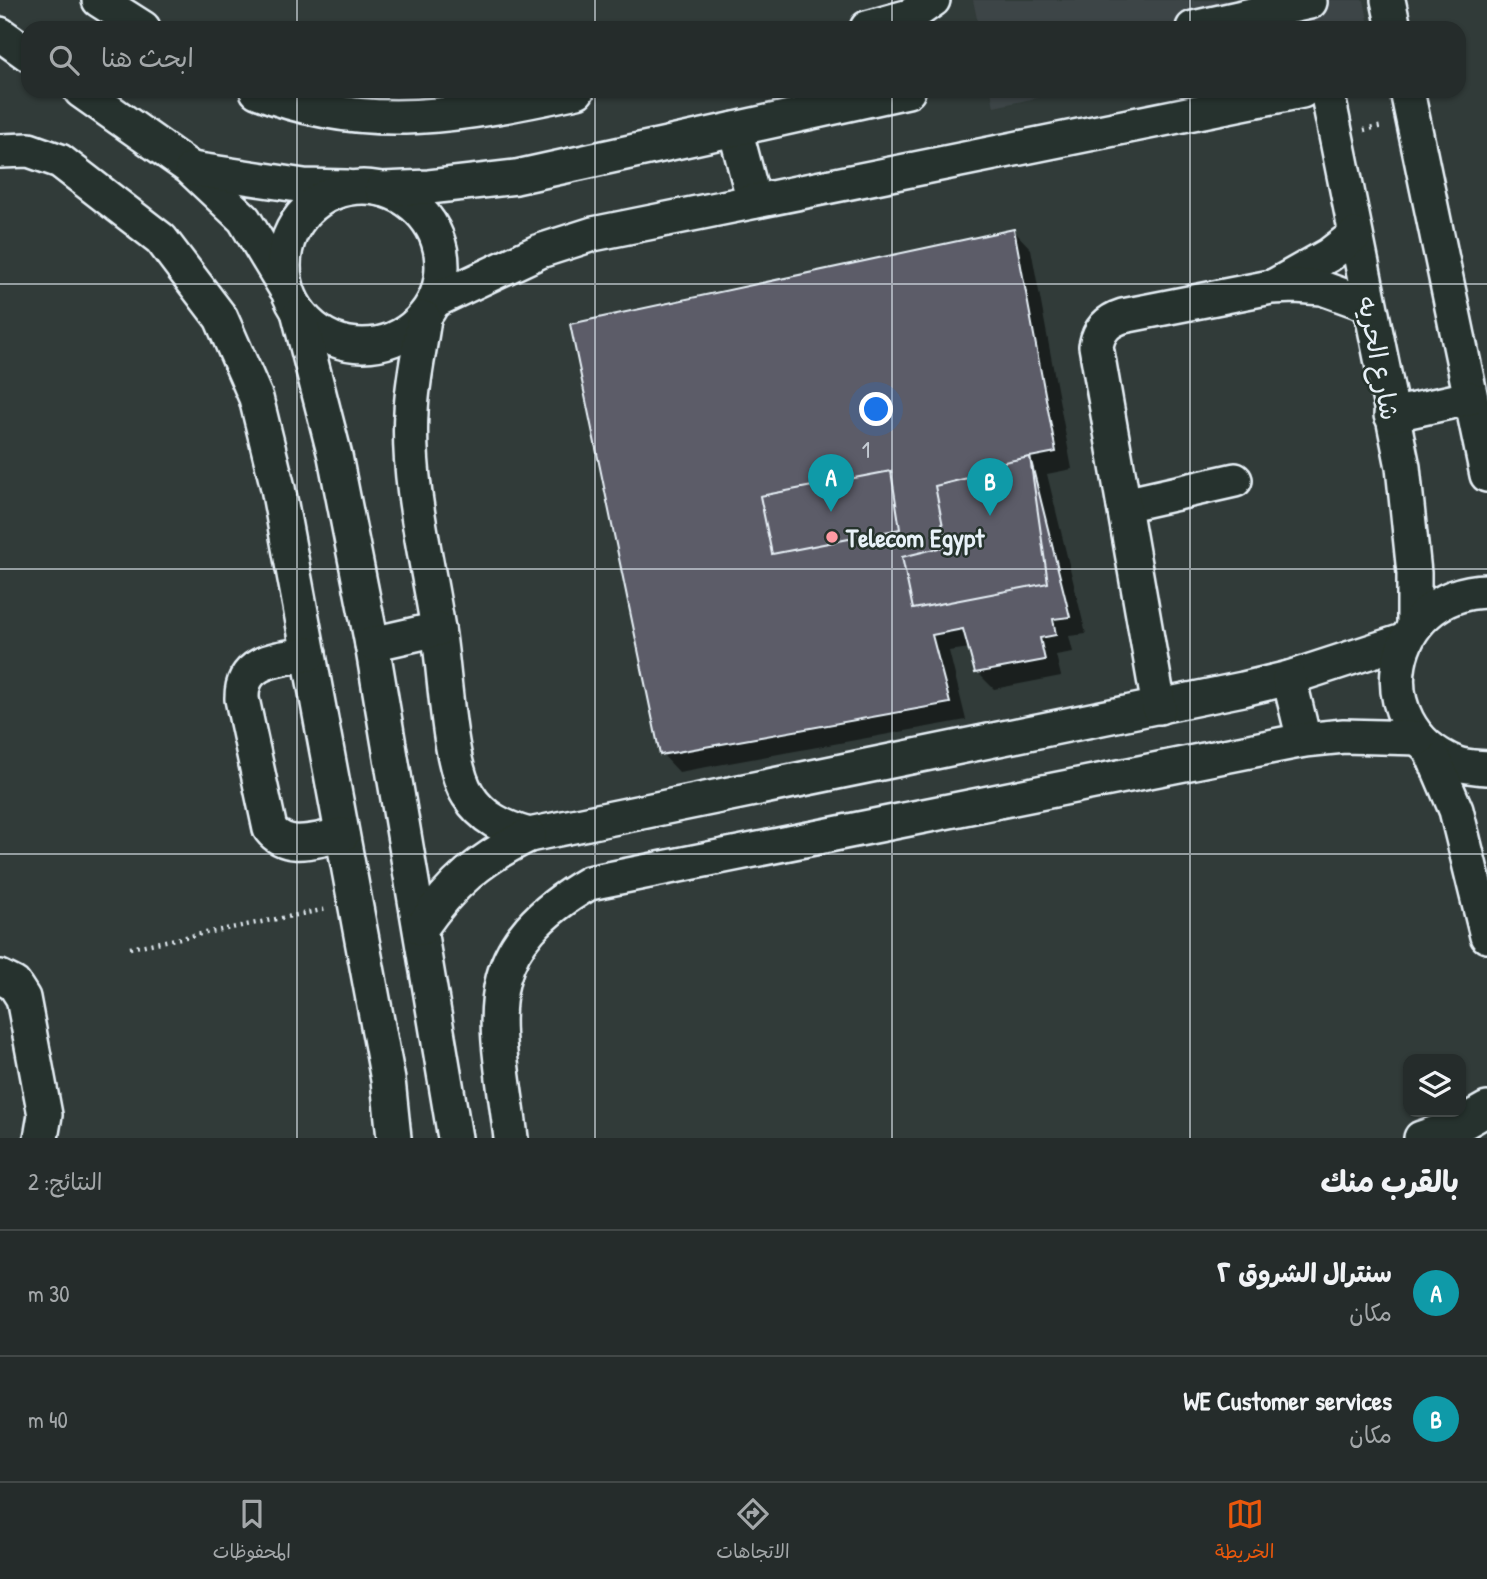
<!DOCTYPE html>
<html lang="ar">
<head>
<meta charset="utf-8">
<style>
  :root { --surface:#252c2b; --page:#313837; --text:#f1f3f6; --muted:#a3a7a9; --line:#424847; --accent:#ea580c }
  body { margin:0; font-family:"Patrick Hand","Playpen Sans Arabic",sans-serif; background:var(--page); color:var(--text); direction:rtl }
  .controls { position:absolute; right:21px; bottom:21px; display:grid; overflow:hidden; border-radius:14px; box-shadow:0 2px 5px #0004 }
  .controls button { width:63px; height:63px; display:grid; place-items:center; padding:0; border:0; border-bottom:2px solid var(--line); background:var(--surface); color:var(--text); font:35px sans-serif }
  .you { position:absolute; left:877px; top:410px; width:24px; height:24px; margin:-18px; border:5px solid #fff; border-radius:50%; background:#1a73e8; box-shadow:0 0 0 10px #1a73e833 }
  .badge { display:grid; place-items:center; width:46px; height:46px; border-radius:50%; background:var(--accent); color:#fff; font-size:23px; font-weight:700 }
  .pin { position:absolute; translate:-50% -58px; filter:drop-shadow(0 2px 4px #0008) }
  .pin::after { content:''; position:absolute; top:37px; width:24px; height:21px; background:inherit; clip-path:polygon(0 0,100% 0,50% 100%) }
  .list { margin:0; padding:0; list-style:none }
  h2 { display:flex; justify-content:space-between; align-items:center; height:91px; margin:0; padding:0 28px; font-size:30px }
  h2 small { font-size:23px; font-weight:400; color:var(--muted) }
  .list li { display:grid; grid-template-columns:46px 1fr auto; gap:21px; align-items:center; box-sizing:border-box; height:126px; padding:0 28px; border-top:2px solid var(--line) }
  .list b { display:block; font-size:26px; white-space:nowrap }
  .list p { margin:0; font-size:23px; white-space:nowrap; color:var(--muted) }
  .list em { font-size:23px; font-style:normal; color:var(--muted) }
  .icon { flex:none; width:38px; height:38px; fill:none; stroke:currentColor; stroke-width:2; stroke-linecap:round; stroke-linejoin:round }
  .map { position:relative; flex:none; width:1487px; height:1138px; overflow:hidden; direction:ltr }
  .search { position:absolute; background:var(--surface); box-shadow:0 2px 5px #0004; left:21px; right:21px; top:21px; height:77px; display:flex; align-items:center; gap:18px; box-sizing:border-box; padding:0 24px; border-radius:21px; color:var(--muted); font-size:26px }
  .sheet { height:343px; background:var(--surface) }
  nav { display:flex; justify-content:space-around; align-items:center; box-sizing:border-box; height:98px; border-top:2px solid var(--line); background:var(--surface); font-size:19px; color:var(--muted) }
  nav a { display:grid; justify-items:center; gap:4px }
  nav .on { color:var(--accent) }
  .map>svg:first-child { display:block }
  .built { fill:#3e4547 }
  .shadow { fill:#0007 }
  .building { fill:#5c5c68; stroke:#e8f1f8; stroke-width:2 }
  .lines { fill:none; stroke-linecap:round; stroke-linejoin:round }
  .minor-casing { stroke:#e8f1f8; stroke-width:38 }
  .path { stroke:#e8f1f8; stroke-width:4.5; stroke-dasharray:2 5; stroke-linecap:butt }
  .minor { stroke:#26332d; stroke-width:33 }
  .grid { fill:none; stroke:#e8f1f8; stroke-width:2; stroke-opacity:0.55 }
  .poi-dot { fill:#ff9aa2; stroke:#26332d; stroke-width:2.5 }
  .labels { text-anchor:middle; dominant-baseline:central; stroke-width:5; stroke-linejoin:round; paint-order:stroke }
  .number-label { font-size:23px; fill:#c5ccd4 }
  .street-label { font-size:26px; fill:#e8f1f8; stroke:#26332d }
  .poi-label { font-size:26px; font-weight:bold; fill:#e8f1f8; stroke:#26332d; text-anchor:start }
</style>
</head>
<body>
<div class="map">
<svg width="1487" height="1138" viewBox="0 0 1487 1138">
  <rect width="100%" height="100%" fill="#313b39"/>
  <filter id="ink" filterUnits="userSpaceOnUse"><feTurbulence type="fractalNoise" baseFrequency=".0143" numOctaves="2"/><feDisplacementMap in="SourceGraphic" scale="14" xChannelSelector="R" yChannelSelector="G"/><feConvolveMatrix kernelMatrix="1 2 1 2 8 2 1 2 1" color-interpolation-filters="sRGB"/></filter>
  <g filter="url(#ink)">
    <g class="built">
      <polygon points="973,0 1364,0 1369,25 1357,28 979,28"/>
      <polygon points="991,91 1068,91 994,107"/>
    </g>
    <polygon class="shadow" points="1014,231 1031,249 1072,469 1047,474 1086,634 1069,636 1073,652 1056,655 1061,676 994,689 977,672 970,648 949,651 966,720 679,772 662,754"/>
    <g class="building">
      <polygon points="1014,229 1056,452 1030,457 1070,617 1053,619 1056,635 1040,638 1045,660 975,673 963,629 932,635 950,703 660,755 570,324"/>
      <polygon points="1030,457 1048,583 913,609 902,557 947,546 935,486 984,474 983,466"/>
      <polygon points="891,471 900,529 772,554 760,496"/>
    </g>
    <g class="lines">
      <defs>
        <g id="minor">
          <polyline points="99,0 143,28"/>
          <polyline points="1388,0 1394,28"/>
          <polyline points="867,28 910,16 933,0"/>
          <polyline points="1193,28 1310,2"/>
          <polyline points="0,34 28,54"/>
          <polyline points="81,91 190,168 244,219 285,287"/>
          <path d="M257,91C367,135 465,115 577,91"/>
          <polyline points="1327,91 1403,467 1414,573 1414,626"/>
          <polyline points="1407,91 1487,475"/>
          <polyline points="735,129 754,201"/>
          <polyline points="0,151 29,150 60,161 161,239 221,318 256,398 278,488 388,1080 394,1138"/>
          <polyline points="192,169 304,186 347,187"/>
          <circle cx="363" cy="266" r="79"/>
          <polyline points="382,189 429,187 516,177 908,91"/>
          <polyline points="1274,286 1329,255 1355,235"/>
          <polyline points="436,300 540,251 593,234 1302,91"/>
          <polyline points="299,315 335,456 372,644 455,1138"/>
          <path d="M424,318C420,349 412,381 411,412C407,485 427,557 438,629C445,669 448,765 468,795C482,818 504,828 529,835L1243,689L1289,678L1406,640"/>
          <polyline points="1391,415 1469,398"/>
          <polyline points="1124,505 1235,480"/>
          <path d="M1487,591C1387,593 1363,725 1455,763C1464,767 1477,767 1487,768"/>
          <polyline points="372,644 438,629"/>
          <path d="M309,654C279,659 241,659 242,699L270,829C288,852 317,839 342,835"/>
          <polyline points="1289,678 1304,740"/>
          <path d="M1159,707L1096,346C1099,330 1107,321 1123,316L1271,287L1296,286L1322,288L1369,305"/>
          <polyline points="1430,749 1456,810 1487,936"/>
          <path d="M421,928C452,883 480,859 529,835"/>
          <polyline points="0,977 14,984 23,998 45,1115 41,1138"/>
          <path d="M511,1138C497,1021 470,952 589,883L1304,740L1344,736L1419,738"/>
          <polyline points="1421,1138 1459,1125 1487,1109"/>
        </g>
      </defs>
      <use href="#minor" class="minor-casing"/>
      <g class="path">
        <polyline points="1364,130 1383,126"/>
        <polyline points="130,948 327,909"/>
      </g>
      <use href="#minor" class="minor"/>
    </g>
  </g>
  <path class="grid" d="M297,0V28M595,0V28M892,0V28M1190,0V28M297,91V1138M595,91V1138M892,91V1138M1190,91V1138M0,284H1487M0,569H1487M0,854H1487"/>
  <circle class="poi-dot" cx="832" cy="537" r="7"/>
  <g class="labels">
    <g class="number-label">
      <text x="866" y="449">1</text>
    </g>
    <g class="street-label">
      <text transform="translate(1379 358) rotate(79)">شارع الحريه</text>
    </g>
    <g class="poi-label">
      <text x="846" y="537">Telecom Egypt</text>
    </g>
  </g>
</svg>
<div class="controls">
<button><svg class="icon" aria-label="layers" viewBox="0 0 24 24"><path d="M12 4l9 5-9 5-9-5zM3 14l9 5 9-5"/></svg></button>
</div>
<div class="you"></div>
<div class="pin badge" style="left:831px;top:512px;background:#0f9aa8">A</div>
<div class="pin badge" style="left:990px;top:516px;background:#0f9aa8">B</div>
<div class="search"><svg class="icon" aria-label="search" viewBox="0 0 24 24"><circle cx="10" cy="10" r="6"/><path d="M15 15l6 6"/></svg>ابحث هنا</div>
</div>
<section class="sheet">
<h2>بالقرب منك<small>النتائج: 2</small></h2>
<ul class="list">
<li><span class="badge" style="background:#0f9aa8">A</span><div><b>سنترال الشروق ٢</b><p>مكان</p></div><em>30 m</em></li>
<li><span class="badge" style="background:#0f9aa8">B</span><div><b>WE Customer services</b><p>مكان</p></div><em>40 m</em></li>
</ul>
</section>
<nav>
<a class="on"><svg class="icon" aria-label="map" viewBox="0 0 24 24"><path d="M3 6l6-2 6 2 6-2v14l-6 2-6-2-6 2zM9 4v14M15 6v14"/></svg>الخريطة</a>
<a><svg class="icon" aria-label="directions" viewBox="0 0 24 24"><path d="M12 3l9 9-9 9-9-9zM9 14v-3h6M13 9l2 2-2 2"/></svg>الاتجاهات</a>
<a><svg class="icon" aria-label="saved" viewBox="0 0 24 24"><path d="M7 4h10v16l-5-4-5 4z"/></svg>المحفوظات</a>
</nav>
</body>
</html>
